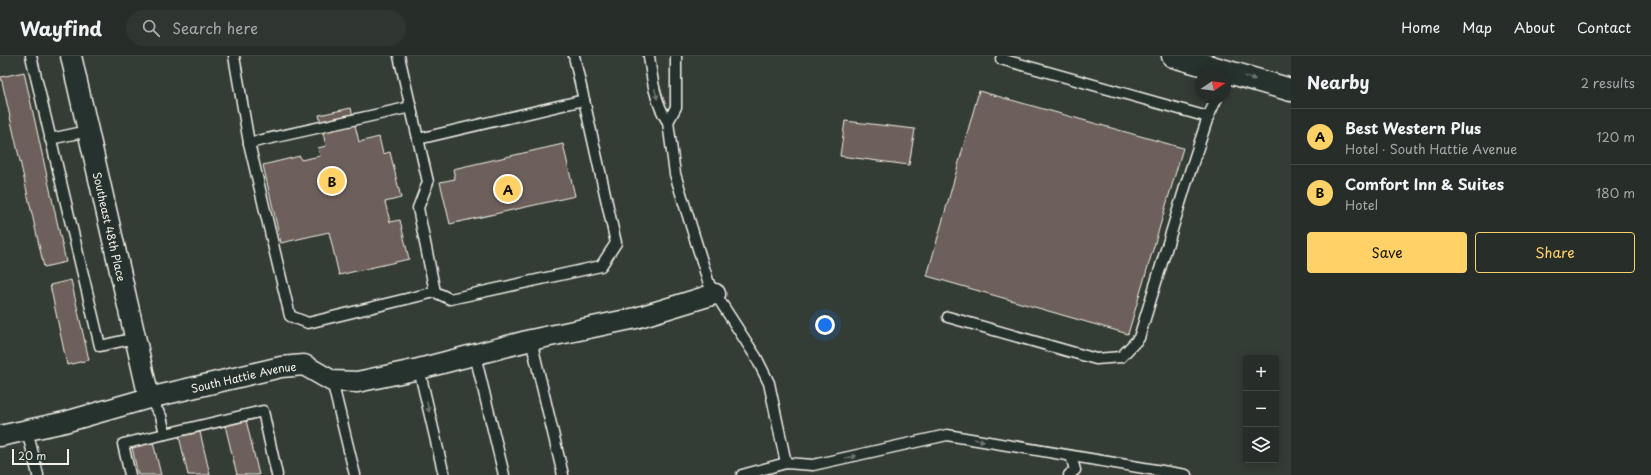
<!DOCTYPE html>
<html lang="en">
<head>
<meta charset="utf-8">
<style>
  :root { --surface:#272d28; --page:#2f3530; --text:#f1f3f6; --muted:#a4a8a8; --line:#434945; --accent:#ffd166 }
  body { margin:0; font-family:"Playpen Sans",sans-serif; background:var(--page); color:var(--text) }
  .controls { position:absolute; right:12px; bottom:12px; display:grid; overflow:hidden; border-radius:4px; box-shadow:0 2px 10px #0003 }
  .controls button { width:36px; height:36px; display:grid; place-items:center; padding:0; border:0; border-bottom:1px solid var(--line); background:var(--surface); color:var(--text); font:20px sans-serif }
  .compass { position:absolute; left:1195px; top:12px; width:36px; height:36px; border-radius:50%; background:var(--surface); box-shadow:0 2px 10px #0003; rotate:77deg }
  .scale { position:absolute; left:12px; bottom:10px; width:57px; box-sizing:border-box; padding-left:4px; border:2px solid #f4f1e8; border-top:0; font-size:11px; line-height:14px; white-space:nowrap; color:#f4f1e8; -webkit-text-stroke:3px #26332d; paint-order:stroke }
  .you { position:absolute; left:825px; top:269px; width:14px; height:14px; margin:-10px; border:3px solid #fff; border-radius:50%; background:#1a73e8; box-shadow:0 0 0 6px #1a73e833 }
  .badge { display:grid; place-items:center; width:26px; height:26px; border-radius:50%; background:var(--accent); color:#111; font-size:13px; font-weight:700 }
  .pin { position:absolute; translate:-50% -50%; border:2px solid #fff; box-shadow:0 1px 4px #0006 }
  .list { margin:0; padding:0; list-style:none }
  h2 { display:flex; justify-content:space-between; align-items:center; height:52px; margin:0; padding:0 16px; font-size:17px }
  h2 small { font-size:13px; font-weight:400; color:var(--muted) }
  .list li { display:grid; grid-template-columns:26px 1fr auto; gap:12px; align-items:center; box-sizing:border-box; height:56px; padding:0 16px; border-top:1px solid var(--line) }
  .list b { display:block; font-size:15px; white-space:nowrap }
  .list p { margin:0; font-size:13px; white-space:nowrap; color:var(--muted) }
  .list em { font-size:13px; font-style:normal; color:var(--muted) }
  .actions { display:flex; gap:8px; padding:12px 16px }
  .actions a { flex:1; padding:9px 0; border:1px solid var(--accent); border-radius:4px; text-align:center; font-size:14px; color:var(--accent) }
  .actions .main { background:var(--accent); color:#111 }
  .icon { flex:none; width:22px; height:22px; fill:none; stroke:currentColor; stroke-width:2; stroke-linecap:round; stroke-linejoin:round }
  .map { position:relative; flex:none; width:1291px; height:419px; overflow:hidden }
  header { display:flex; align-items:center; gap:24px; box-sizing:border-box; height:56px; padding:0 20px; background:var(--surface); border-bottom:1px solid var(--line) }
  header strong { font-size:19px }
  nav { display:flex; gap:22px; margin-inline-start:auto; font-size:14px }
  .search { width:280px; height:36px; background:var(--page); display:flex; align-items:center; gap:10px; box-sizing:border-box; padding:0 14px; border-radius:22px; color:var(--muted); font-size:15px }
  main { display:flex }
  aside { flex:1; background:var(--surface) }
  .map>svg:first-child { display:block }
  .building { fill:#6d615a; stroke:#f4f1e8 }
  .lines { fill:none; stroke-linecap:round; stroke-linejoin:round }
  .service-casing { stroke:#f4f1e8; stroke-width:13 }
  .minor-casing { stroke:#f4f1e8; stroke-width:23 }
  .secondary-casing { stroke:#f4f1e8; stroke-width:25 }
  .service { stroke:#26332d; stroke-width:10 }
  .minor { stroke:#26332d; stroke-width:20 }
  .secondary { stroke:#26332d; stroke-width:22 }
  .oneway { fill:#6e766e }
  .labels { text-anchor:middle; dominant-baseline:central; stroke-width:3; stroke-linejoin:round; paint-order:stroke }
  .street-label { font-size:11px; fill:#f4f1e8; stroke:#26332d }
</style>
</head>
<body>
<header>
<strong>Wayfind</strong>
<div class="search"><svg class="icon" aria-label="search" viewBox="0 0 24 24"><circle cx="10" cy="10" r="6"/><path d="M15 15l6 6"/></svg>Search here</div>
<nav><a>Home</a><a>Map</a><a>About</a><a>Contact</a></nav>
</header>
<main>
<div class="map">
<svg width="1291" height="419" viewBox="0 0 1291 419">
  <rect width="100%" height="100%" fill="#343c36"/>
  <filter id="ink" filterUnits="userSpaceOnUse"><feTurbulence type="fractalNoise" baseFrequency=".025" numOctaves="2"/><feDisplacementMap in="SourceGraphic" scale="8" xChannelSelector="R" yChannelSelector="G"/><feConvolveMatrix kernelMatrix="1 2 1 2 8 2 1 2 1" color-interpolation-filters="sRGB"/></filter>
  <g filter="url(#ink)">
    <g class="building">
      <polygon points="24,16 66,206 44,211 1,21"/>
      <polygon points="979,35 1183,92 1128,278 927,220"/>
      <polygon points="351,52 359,86 379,81 383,98 390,96 401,142 385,146 390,166 400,164 409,203 339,219 329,176 281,187 263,109 300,100 301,104 320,100 318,92 326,90 319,59"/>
      <polygon points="845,65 915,73 909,109 840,100"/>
      <polygon points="563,88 575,140 450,168 440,126 455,123 453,113"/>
      <polygon points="71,224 89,304 67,309 50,229"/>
      <polygon points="246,364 259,419 237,419 225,369"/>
      <polygon points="200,376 210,419 188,419 179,380"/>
      <polygon points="153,386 161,419 138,419 132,391"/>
    </g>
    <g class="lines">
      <defs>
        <g id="service">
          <polyline points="31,0 100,290 135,282"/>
          <polyline points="234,0 249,87 290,260 308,267 435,236 418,152 428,126 399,0"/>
          <path d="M649,0C652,23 655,47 668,66L676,51V0"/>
          <polyline points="1002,0 1001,3 1208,61 1217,42"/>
          <polyline points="668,66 675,118 709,228 756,301 769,327 786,407"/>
          <polyline points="50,83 88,75"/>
          <polyline points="418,83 584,44 574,0"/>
          <polyline points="249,87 411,51"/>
          <polyline points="435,236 450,243 601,210 616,187 584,44"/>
          <polyline points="948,261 1096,303 1121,301 1139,282 1186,128 1208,61"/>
          <polyline points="531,284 563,419"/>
          <polyline points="475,299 504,419"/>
          <polyline points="419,313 444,419"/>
          <polyline points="332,325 355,419"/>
          <polyline points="149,342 161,360 165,378"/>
          <polyline points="27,374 38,419"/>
          <polyline points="130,419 123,388 263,355 277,419"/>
          <polyline points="742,419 786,407 813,409 947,379 1186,419"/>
          <polyline points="1069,419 1075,414 1071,400"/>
        </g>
        <g id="minor">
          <path id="s1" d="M71,0L149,342"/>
          <path id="s2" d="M0,380L65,366L149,342L281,311L304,309L332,325L357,326L419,313L531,284L636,262L715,238"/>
        </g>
        <polyline id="secondary" points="1173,0 1291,34"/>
      </defs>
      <use href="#service" class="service-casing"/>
      <use href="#minor" class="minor-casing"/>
      <use href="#secondary" class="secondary-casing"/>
      <use href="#service" class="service"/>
      <use href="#minor" class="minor"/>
      <use href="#secondary" class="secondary"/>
    </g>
    <defs><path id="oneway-solid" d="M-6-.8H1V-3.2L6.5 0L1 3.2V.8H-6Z"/></defs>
    <g class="oneway">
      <use href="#oneway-solid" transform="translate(1250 22) rotate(16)"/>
      <use href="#oneway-solid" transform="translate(656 38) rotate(76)"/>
      <use href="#oneway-solid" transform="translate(428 351) rotate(77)"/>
      <use href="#oneway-solid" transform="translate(979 384) rotate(10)"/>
      <use href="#oneway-solid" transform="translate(851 401) rotate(-13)"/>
    </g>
  </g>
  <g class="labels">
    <g class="street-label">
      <text stroke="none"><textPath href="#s1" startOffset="175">Southeast 48th Place</textPath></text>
      <text stroke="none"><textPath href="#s2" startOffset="251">South Hattie Avenue</textPath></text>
    </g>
  </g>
</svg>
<div class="controls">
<button>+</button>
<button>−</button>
<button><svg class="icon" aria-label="layers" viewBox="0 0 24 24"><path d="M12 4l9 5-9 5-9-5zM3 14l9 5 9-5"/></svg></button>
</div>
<svg class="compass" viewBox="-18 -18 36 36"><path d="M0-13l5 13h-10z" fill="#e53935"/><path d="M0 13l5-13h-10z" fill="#a4a8a8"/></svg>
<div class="scale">20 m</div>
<div class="you"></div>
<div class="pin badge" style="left:508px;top:133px">A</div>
<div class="pin badge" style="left:332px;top:125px">B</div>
</div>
<aside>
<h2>Nearby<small>2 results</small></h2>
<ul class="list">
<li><span class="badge">A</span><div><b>Best Western Plus</b><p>Hotel · South Hattie Avenue</p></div><em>120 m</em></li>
<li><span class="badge">B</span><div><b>Comfort Inn &amp; Suites</b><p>Hotel</p></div><em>180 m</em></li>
</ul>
<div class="actions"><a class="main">Save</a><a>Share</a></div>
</aside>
</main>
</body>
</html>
